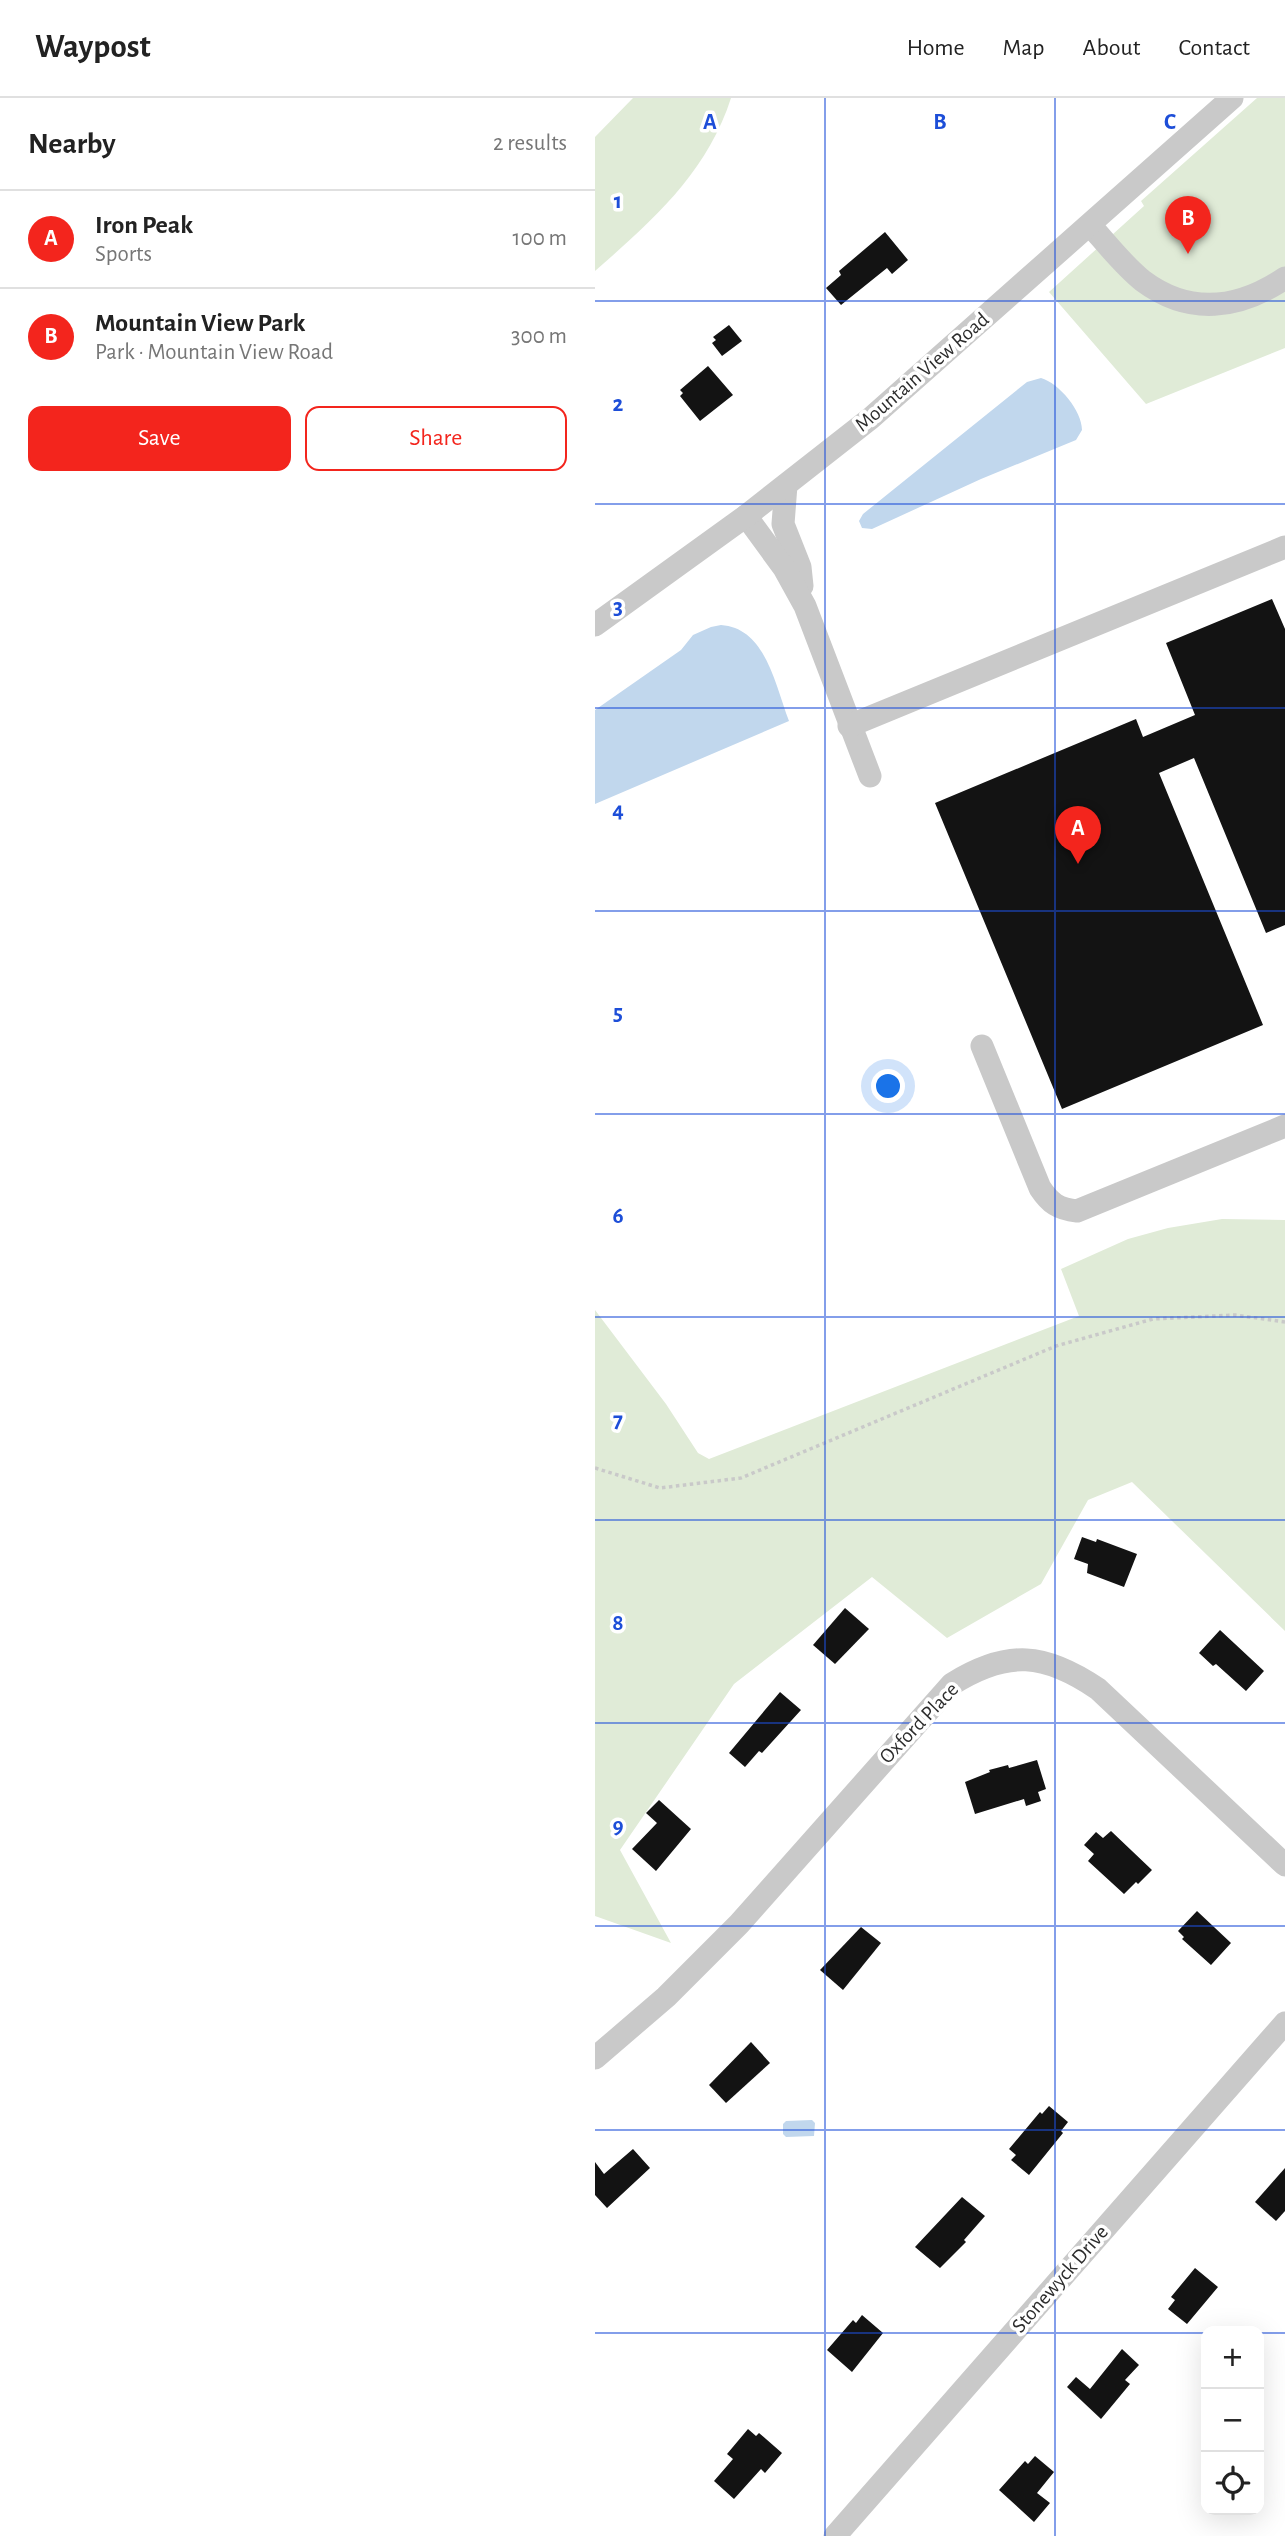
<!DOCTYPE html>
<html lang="en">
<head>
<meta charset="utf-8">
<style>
  :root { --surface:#fff; --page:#f2f2f2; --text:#222; --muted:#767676; --line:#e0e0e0; --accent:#f3251d }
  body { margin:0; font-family:"Alegreya Sans",sans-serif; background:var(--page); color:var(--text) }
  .controls { position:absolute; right:21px; bottom:21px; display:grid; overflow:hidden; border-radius:14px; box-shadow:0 7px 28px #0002 }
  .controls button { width:63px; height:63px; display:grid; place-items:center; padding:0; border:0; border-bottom:2px solid var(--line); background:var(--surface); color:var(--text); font:35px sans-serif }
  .you { position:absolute; left:294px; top:989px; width:24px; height:24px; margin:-18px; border:5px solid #fff; border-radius:50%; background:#1a73e8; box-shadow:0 0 0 10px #1a73e833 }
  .badge { display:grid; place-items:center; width:46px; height:46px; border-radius:50%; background:var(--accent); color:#fff; font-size:23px; font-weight:700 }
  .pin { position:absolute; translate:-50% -58px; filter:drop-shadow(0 2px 4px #0008) }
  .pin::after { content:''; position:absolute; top:37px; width:24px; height:21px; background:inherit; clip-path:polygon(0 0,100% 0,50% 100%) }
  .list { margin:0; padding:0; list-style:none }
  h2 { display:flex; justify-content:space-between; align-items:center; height:91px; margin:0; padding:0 28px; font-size:30px }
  h2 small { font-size:23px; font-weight:400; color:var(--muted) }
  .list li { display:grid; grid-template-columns:46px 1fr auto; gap:21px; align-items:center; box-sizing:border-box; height:98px; padding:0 28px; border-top:2px solid var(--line) }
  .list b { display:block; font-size:26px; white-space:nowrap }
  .list p { margin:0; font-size:23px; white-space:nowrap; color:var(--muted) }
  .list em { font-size:23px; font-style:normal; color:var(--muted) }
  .actions { display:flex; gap:14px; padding:21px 28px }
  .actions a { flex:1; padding:16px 0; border:2px solid var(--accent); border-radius:14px; text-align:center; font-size:24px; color:var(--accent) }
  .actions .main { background:var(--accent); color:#fff }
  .icon { flex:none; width:38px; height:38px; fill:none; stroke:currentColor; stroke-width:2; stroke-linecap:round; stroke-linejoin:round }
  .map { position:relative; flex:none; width:690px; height:2438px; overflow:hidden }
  header { display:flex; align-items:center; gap:42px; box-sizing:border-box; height:98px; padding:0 35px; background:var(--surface); border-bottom:2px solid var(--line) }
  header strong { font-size:33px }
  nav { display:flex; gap:38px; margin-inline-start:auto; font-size:24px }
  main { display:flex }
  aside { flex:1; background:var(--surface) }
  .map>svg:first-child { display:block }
  .green { fill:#e0ebd7 }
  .water { fill:#c1d7ed }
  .building { fill:#131313 }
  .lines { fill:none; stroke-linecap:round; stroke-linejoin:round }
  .path { stroke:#c9c9c9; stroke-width:3.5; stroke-dasharray:3.5 3.5; stroke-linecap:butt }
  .minor { stroke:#c9c9c9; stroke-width:23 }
  .grid { fill:none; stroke:#1d4ed8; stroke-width:2; stroke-opacity:0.55 }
  .labels { text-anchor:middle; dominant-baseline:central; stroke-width:7; stroke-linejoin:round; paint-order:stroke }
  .street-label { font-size:21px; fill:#2c2c2c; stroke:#fff }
  .grid-label { font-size:23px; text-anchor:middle; font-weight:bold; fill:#1d4ed8; stroke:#fff; stroke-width:7; stroke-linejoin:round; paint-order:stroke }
</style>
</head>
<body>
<header>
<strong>Waypost</strong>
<nav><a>Home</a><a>Map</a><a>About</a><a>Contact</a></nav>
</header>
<main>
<aside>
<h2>Nearby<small>2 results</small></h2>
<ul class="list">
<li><span class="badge">A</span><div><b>Iron Peak</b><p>Sports</p></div><em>100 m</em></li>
<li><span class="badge">B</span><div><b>Mountain View Park</b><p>Park · Mountain View Road</p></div><em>300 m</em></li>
</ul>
<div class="actions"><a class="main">Save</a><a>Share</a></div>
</aside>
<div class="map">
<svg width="690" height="2438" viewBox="0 0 690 2438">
  <rect width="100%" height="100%" fill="#fff"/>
  <g class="green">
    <path d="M38,0H136C112,75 57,123 0,173V39Z"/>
    <polygon points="662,0 690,0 690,250 551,306 454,194 549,108 546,103"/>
    <polygon points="627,1121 690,1122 690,1533 537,1384 493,1402 446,1486 352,1540 277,1479 139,1586 25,1752 76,1845 0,1818 0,1212 71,1306 103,1355 114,1361 484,1218 466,1171 533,1141 573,1130"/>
  </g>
  <g class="water">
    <path d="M446,280C464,285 487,313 487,332L481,342L386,381L277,431L267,430L264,423L268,416L432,284Z"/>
    <path d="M126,527C171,530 180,587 194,623L0,706V612L86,552L98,537L116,529Z"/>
    <polygon points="217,2022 220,2025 219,2038 191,2039 188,2036 188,2026 191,2023"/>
  </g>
  <g class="building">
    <polygon points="290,134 313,162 297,176 292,170 246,207 231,190 246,177 244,173"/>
    <polygon points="134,227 147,243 127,258 117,245 121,242 118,239"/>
    <polygon points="113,268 138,297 105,323 85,298 88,295 85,292"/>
    <polygon points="677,501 690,531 690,827 671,835 599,660 564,675 668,927 467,1011 340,705 541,621 548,639 600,617 571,545"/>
    <polygon points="487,1439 501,1444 502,1441 542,1456 529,1489 492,1475 493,1466 479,1461"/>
    <polygon points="250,1510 274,1531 240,1566 218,1547"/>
    <polygon points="625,1532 669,1573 651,1593 621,1566 618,1568 604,1555"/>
    <polygon points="185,1594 206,1612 167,1655 164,1653 150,1669 134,1655"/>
    <polygon points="442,1662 451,1691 443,1694 446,1703 431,1708 429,1701 380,1716 370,1684 395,1674 394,1672 413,1667 414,1670"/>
    <polygon points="64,1702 96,1731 61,1773 37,1751 62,1725 51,1715"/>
    <polygon points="516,1733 557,1772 543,1786 541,1784 529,1796 493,1763 499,1756 489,1747 501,1734 508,1740"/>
    <polygon points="602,1813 636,1845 616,1867 587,1841 589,1839 583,1833"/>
    <polygon points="266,1829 286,1845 248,1892 225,1872"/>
    <polygon points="156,1944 175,1965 131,2005 114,1987"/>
    <polygon points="454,2008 473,2024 466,2033 468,2035 434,2077 416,2062 421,2057 414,2051 445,2014 447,2016"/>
    <polygon points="38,2051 55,2070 12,2110 0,2097 0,2064 9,2076"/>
    <polygon points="690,2070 690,2113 681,2123 660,2104"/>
    <polygon points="367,2099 390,2118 369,2142 371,2144 345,2170 320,2149"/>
    <polygon points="600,2170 623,2189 592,2226 573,2211 580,2202 576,2199"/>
    <polygon points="267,2217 288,2235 257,2274 232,2252 258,2222 261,2225"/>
    <polygon points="527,2251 544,2267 530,2282 535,2286 506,2321 472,2289 481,2279 495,2291"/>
    <polygon points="153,2331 161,2338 164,2335 187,2355 170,2375 166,2371 139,2401 119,2383 138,2361 132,2356"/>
    <polygon points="440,2358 459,2374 442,2395 455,2405 439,2424 404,2392 430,2363 433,2366"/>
  </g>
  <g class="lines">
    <polyline class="path" points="0,1370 65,1390 146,1380 461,1248 558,1221 640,1217 690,1224"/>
    <g class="minor">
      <path d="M495,127C512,146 528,167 548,183C595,218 644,211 690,180"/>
      <polyline points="191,387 188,426 205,469 207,488"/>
      <polyline points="151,418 189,470 210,508 275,678"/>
      <polyline points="0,527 151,418 276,320 637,0"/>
      <polyline points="254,628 690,449"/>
      <path d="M387,948L445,1090C455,1105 463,1111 482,1113L690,1028"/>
      <path d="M0,1960L71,1899L144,1826L357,1586C413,1551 450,1555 503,1591L690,1767"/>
      <polyline points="240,2438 690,1925"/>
    </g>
  </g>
  <path class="grid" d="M230,0V2438M460,0V2438M0,203H690M0,406H690M0,610H690M0,813H690M0,1016H690M0,1219H690M0,1422H690M0,1625H690M0,1828H690M0,2032H690M0,2235H611M664,2235H690"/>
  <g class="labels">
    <g class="street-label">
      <text transform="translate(327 274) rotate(-41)">Mountain View Road</text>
      <text transform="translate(324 1625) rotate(-46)">Oxford Place</text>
      <text transform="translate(465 2181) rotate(-49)">Stonewyck Drive</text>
    </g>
  </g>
  <g class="grid-label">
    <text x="115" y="31">A</text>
    <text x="345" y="31">B</text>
    <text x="575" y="31">C</text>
    <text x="23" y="110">1</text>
    <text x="23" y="313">2</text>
    <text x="23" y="516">3</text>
    <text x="23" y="719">4</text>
    <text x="23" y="922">5</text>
    <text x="23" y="1125">6</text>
    <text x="23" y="1329">7</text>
    <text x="23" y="1532">8</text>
    <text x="23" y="1735">9</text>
  </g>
</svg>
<div class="controls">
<button>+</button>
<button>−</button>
<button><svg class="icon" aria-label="locate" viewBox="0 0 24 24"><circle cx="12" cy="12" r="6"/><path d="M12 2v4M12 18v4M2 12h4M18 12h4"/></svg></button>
</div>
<div class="you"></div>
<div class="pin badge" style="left:483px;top:766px">A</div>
<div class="pin badge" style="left:593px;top:156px">B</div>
</div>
</main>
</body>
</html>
